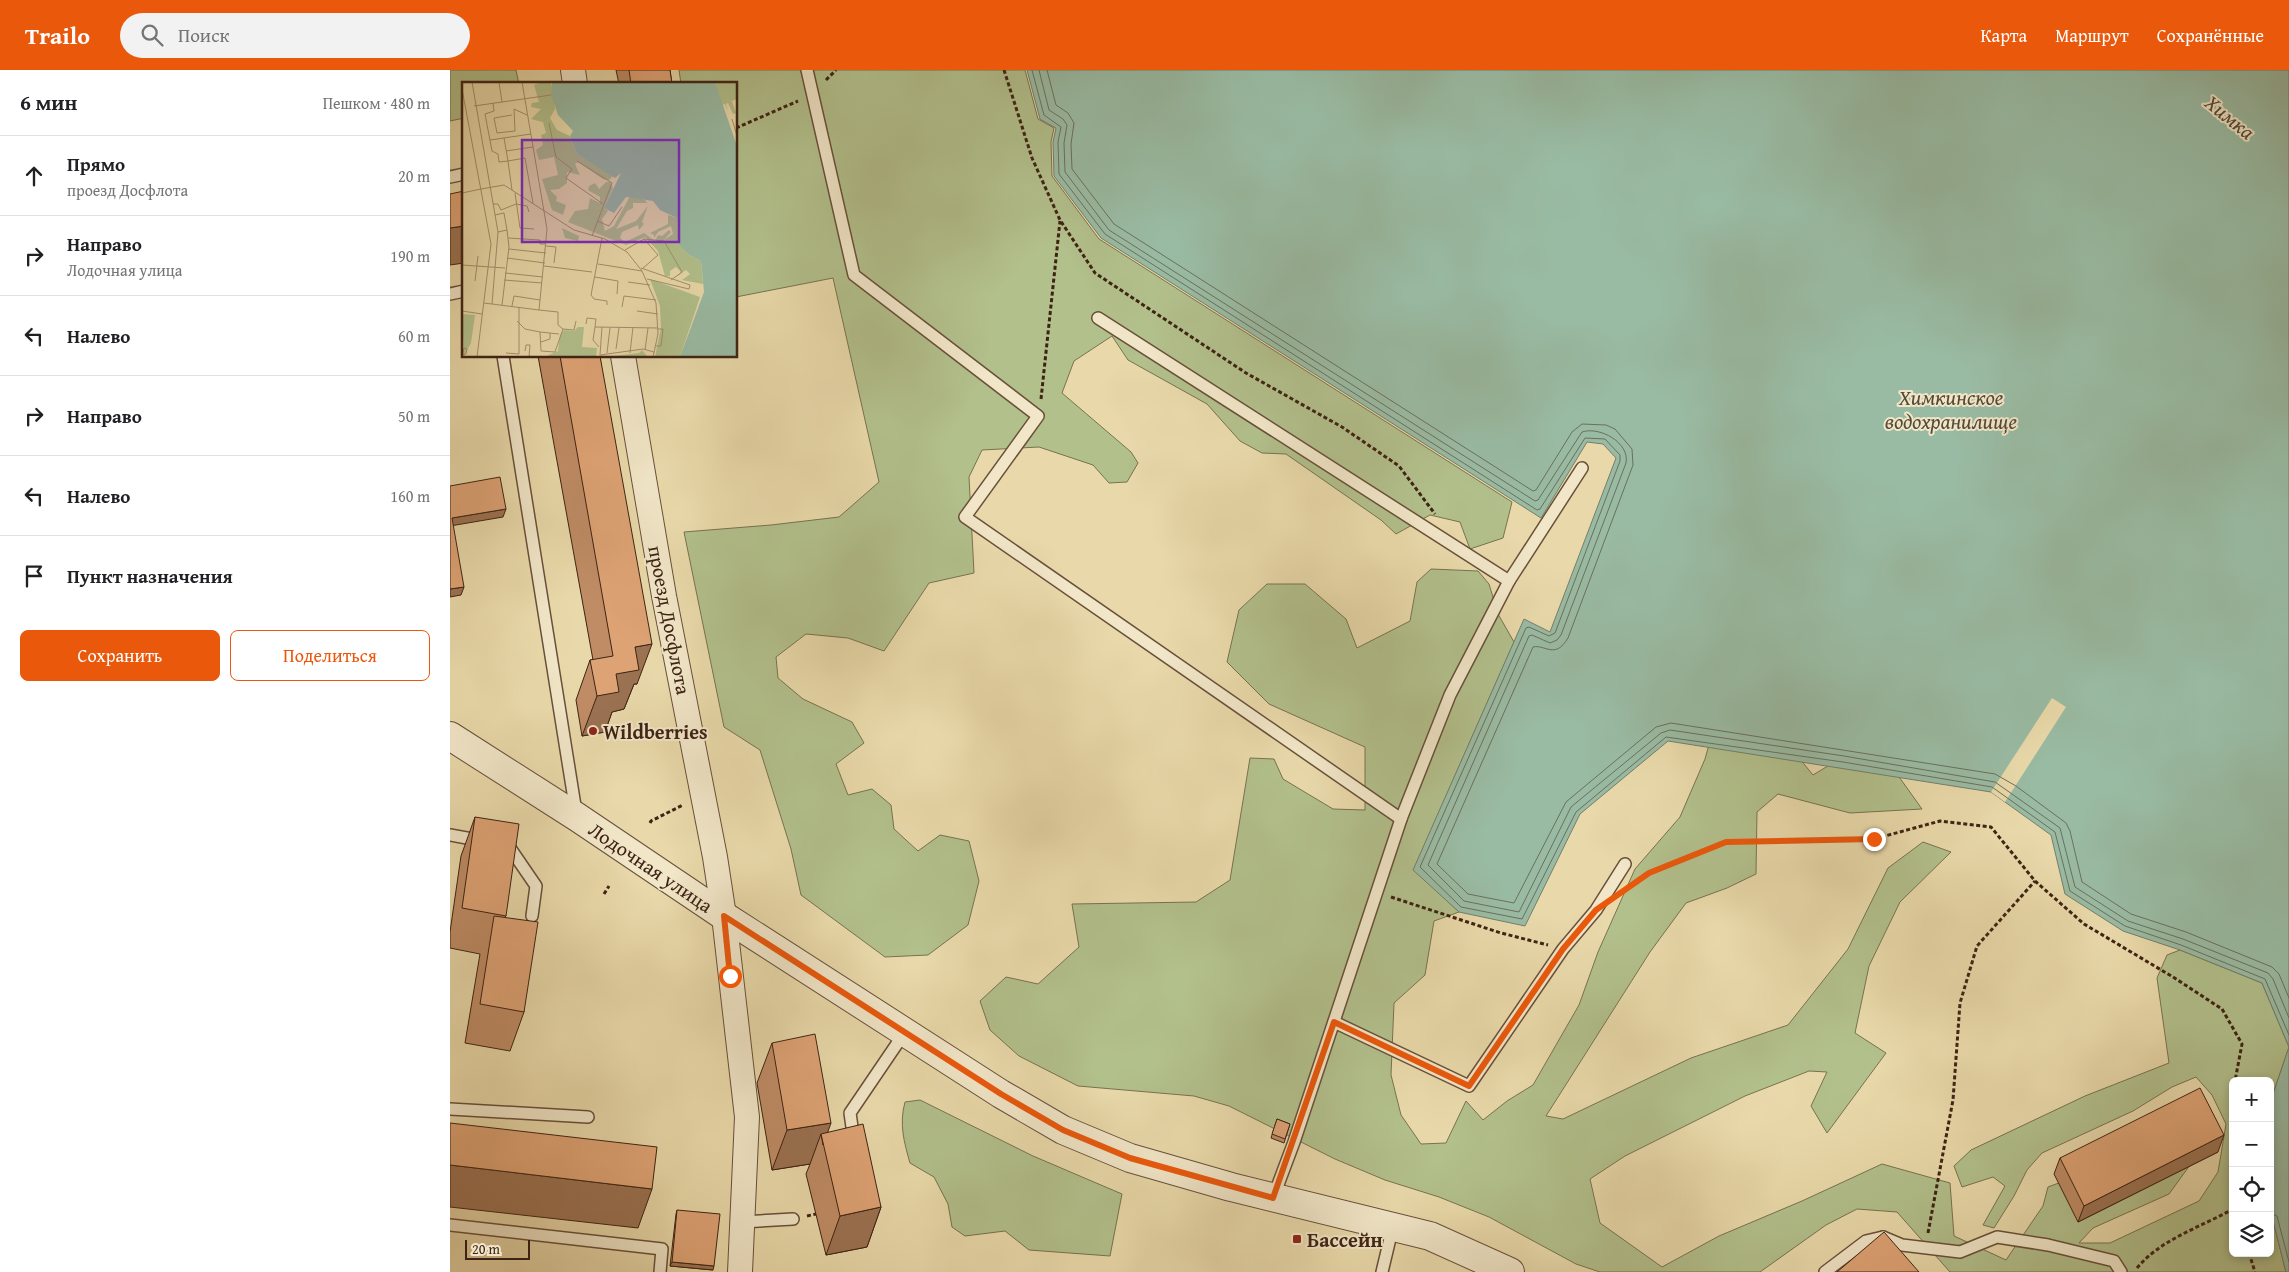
<!DOCTYPE html>
<html lang="ru">
<head>
<meta charset="utf-8">
<style>
  :root { --surface:#fff; --page:#f2f2f2; --text:#202124; --muted:#757577; --line:#e0e0e0; --accent:#ea580c }
  body { margin:0; font-family:"Gentium Book Plus",serif; background:var(--page); color:var(--text) }
  .controls { position:absolute; right:15px; bottom:15px; display:grid; overflow:hidden; border-radius:8px; box-shadow:0 2px 8px #0003 }
  .controls button { width:45px; height:45px; display:grid; place-items:center; padding:0; border:0; border-bottom:1px solid var(--line); background:var(--surface); color:var(--text); font:25px sans-serif }
  .scale { position:absolute; left:15px; bottom:12px; width:65px; box-sizing:border-box; padding-left:5px; border:2px solid #3e2314; border-top:0; font-size:14px; line-height:18px; white-space:nowrap; color:#3e2314; -webkit-text-stroke:4px #f1e6c8; paint-order:stroke }
  .stop { position:absolute; width:15px; height:15px; margin:-11px; border:4px solid #ea580c; border-radius:50%; background:#fff }
  .stop.end { background:#ea580c; border-color:#fff; box-shadow:0 1px 5px #0008 }
  .list { margin:0; padding:0; list-style:none }
  h2 { display:flex; justify-content:space-between; align-items:center; height:65px; margin:0; padding:0 20px; font-size:21px }
  h2 small { font-size:16px; font-weight:400; color:var(--muted) }
  .list li { display:grid; grid-template-columns:32px 1fr auto; gap:15px; align-items:center; box-sizing:border-box; height:80px; padding:0 20px; border-top:1px solid var(--line) }
  .list b { display:block; font-size:19px; white-space:nowrap }
  .list p { margin:0; font-size:16px; white-space:nowrap; color:var(--muted) }
  .list em { font-size:16px; font-style:normal; color:var(--muted) }
  .actions { display:flex; gap:10px; padding:15px 20px }
  .actions a { flex:1; padding:11px 0; border:1px solid var(--accent); border-radius:8px; text-align:center; font-size:18px; color:var(--accent) }
  .actions .main { background:var(--accent); color:#fff }
  .icon { flex:none; width:28px; height:28px; fill:none; stroke:currentColor; stroke-width:2; stroke-linecap:round; stroke-linejoin:round }
  .map { position:relative; flex:none; width:1839px; height:1202px; overflow:hidden }
  header { display:flex; align-items:center; gap:30px; box-sizing:border-box; height:70px; padding:0 25px; background:var(--accent); color:#fff }
  header strong { font-size:24px }
  nav { display:flex; gap:28px; margin-inline-start:auto; font-size:18px }
  .search { width:350px; height:45px; background:var(--page); display:flex; align-items:center; gap:12px; box-sizing:border-box; padding:0 18px; border-radius:28px; color:var(--muted); font-size:19px }
  main { display:flex }
  aside { flex:1; background:var(--surface) }
  .map>svg:first-child { display:block }
  .green { fill:#b2c08c; stroke:#787250 }
  .water { fill:#99bba3; stroke:#757e6a }
  .pier { fill:#e9d9aa }
  .lines { fill:none; stroke-linecap:round; stroke-linejoin:round }
  .shore { stroke:#6c6f5c; stroke-width:1 }
  .service-casing { stroke:#69503a; stroke-width:14 }
  .minor-casing { stroke:#69503a; stroke-width:26 }
  .tertiary-casing { stroke:#69503a; stroke-width:30 }
  .path { stroke:#3e2314; stroke-width:3; stroke-dasharray:4 2.5; stroke-linecap:butt }
  .service { stroke:#f1e6c8; stroke-width:11 }
  .minor { stroke:#f1e6c8; stroke-width:24 }
  .tertiary { stroke:#f1e6c8; stroke-width:28 }
  .wall { fill:#bf8c65; stroke:#3e2314 }
  .shaded-wall { fill:#9b7252; stroke:#3e2314 }
  .building { fill:#dea375; stroke:#3e2314 }
  .route { stroke:#ea580c; stroke-width:6 }
  .poi-dot { fill:#8f2418; stroke:#f1e6c8; stroke-width:2 }
  .labels { text-anchor:middle; dominant-baseline:central; stroke-width:4; stroke-linejoin:round; paint-order:stroke }
  .street-label { font-size:20px; fill:#3e2314; stroke:#f1e6c8 }
  .poi-label { font-size:20px; font-weight:bold; fill:#3e2314; stroke:#f1e6c8; text-anchor:start }
  .water-label { font-size:21px; font-style:italic; fill:#554938; stroke:#f1e6c8 }
  .inset-road { fill:none; stroke:#a5906e; stroke-width:1 }
  .view { fill:#7b2cbf; fill-opacity:0.15; stroke:#7b2cbf; stroke-width:2.5 }
  .inset-edge { fill:none; stroke:#3e2314; stroke-width:2.5 }
</style>
</head>
<body>
<header>
<strong>Trailo</strong>
<div class="search"><svg class="icon" aria-label="search" viewBox="0 0 24 24"><circle cx="10" cy="10" r="6"/><path d="M15 15l6 6"/></svg>Поиск</div>
<nav><a>Карта</a><a>Маршрут</a><a>Сохранённые</a></nav>
</header>
<main>
<aside>
<h2>6 мин<small>Пешком · 480 m</small></h2>
<ul class="list">
<li><svg class="icon" aria-label="ahead" viewBox="0 0 24 24"><path d="M12 20V5M6 11l6-6 6 6"/></svg><div><b>Прямо</b><p>проезд Досфлота</p></div><em>20 m</em></li>
<li><svg class="icon" aria-label="right" viewBox="0 0 24 24"><path d="M7 20v-9h11M14 6l5 5-5 5"/></svg><div><b>Направо</b><p>Лодочная улица</p></div><em>190 m</em></li>
<li><svg class="icon" aria-label="left" viewBox="0 0 24 24"><path d="M17 20v-9H6M10 6l-5 5 5 5"/></svg><div><b>Налево</b></div><em>60 m</em></li>
<li><svg class="icon" aria-label="right" viewBox="0 0 24 24"><path d="M7 20v-9h11M14 6l5 5-5 5"/></svg><div><b>Направо</b></div><em>50 m</em></li>
<li><svg class="icon" aria-label="left" viewBox="0 0 24 24"><path d="M17 20v-9H6M10 6l-5 5 5 5"/></svg><div><b>Налево</b></div><em>160 m</em></li>
<li><svg class="icon" aria-label="arrive" viewBox="0 0 24 24"><path d="M6 21V4h12l-3 4 3 4H6"/></svg><div><b>Пункт назначения</b></div></li>
</ul>
<div class="actions"><a class="main">Сохранить</a><a>Поделиться</a></div>
</aside>
<div class="map">
<svg width="1839" height="1202" viewBox="0 0 1839 1202">
  <rect width="100%" height="100%" fill="#e9d9aa"/>
  <filter id="stains"><feTurbulence type="fractalNoise" baseFrequency=".004" numOctaves="4"/><feColorMatrix values="0 0 0 0 .2 0 0 0 0 .09 0 0 0 0 .02 0 0 0 .5 -.17"/></filter>
  <radialGradient id="worn" r=".72"><stop offset=".6" stop-color="#630" stop-opacity="0"/><stop offset="1" stop-color="#630" stop-opacity=".3"/></radialGradient>
  <g class="green">
    <polygon points="0,0 66,0 69,14 14,14 14,48 0,51"/>
    <polygon points="229,0 575,0 588,49 604,58 601,72 602,106 649,169 1062,432 1053,468 1020,479 1010,452 980,445 946,464 931,450 836,384 812,383 790,371 757,334 678,290 662,266 624,291 612,323 681,382 688,393 677,412 659,413 643,395 589,377 532,380 519,407 524,503 479,513 434,581 398,568 356,564 326,587 328,608 353,629 402,652 414,673 386,694 398,725 422,719 441,735 444,759 468,781 490,765 519,771 529,811 518,855 478,885 435,887 351,825 341,779 310,680 274,657 234,462 321,455 389,447 429,412 383,208 286,227 286,14 231,14"/>
    <polygon points="981,499 1028,501 1039,514 1048,544 1064,572 964,799 1009,842 984,851 975,905 944,933 941,1005 951,1045 971,1074 996,1073 1016,1031 1033,1050 1057,1031 1083,1015 1129,935 1148,882 1185,799 1230,747 1255,689 1264,657 1345,683 1363,705 1396,685 1447,704 1472,739 1400,743 1328,724 1307,742 1306,804 1277,818 1236,833 1200,882 1096,1046 1113,1049 1241,988 1338,955 1398,879 1438,798 1473,772 1501,782 1450,832 1419,896 1405,963 1436,983 1377,1063 1361,1036 1377,1002 1359,1001 1295,1026 1175,1086 1140,1109 1150,1153 1212,1197 1269,1166 1352,1131 1432,1094 1500,1113 1504,1166 1556,1190 1593,1136 1598,1117 1614,1111 1748,1084 1719,1124 1643,1158 1629,1173 1660,1173 1749,1131 1768,1102 1776,1054 1762,1025 1746,1007 1722,1017 1683,1041 1592,1083 1577,1100 1564,1126 1544,1158 1533,1155 1555,1116 1543,1107 1512,1117 1504,1096 1521,1080 1635,1026 1719,993 1707,908 1717,885 1730,880 1812,913 1839,977 1822,1027 1820,1048 1820,1011 1783,1011 1783,1183 1820,1183 1820,1139 1836,1202 1500,1202 1447,1142 1407,1139 1376,1155 1310,1202 1150,1202 1126,1194 1039,1147 989,1127 935,1110 885,1089 779,1036 744,1026 628,1016 569,986 540,960 530,931 556,907 588,914 629,877 622,834 746,832 780,810 800,688 824,689 833,709 883,739 915,740 915,677 819,634 777,592 789,540 817,514 855,514 896,549 907,578 960,551 967,512"/>
    <path d="M470,1030L583,1086L672,1124L660,1186L579,1180L555,1161L515,1166L502,1157L498,1134L484,1107L460,1093C454,1072 449,1054 455,1032Z"/>
  </g>
  <polygon class="water" points="577,0 1839,0 1839,1202 1836,1202 1820,1139 1820,1048 1822,1027 1839,977 1812,913 1730,880 1673,861 1615,824 1601,765 1541,722 1218,671 1130,744 1075,856 1009,842 963,800 1074,549 1100,562 1166,388 1153,374 1137,372 1091,448 651,168 604,106 603,72 606,58 590,49"/>
  <polygon class="pier" points="1602,628 1616,637 1555,732 1541,722"/>
  <g class="lines">
    <g class="shore">
      <polyline points="582,0 594,45 611,57 608,72 609,104 655,164 1087,440 1090,439 1135,368 1155,369 1170,385 1170,391 1105,563 1099,566 1079,557 1076,558 970,797 1011,837 1072,849 1126,742 1216,667 1393,692 1542,717 1605,762 1620,821 1675,856 1731,875 1815,909 1839,965"/>
      <path d="M589,0L599,40L613,49L617,55L614,73L615,102L659,160L1085,431L1088,430L1132,362C1150,356 1180,373 1176,393L1111,565L1107,570L1100,573L1082,565L1079,566L978,795L1014,831L1069,842L1121,737L1211,663L1220,660L1394,686L1545,712L1610,758L1625,817L1678,851L1733,869L1818,903L1823,909L1839,948"/>
      <path d="M597,0L606,35L618,43L624,53L621,74L622,99L664,154L1083,421L1086,420L1122,362L1132,354L1156,355L1165,359L1182,379L1183,395L1118,568C1105,590 1095,574 1083,577L987,794L1018,824L1064,833L1116,732L1206,657L1221,653L1545,704L1566,716L1616,753L1620,761L1632,812L1681,844L1736,862L1822,897L1829,904L1839,928"/>
      <polyline points="1820,1143 1827,1146 1839,1192"/>
    </g>
    <defs>
      <g id="service">
        <polyline points="357,0 404,205 588,346 515,447 951,749"/>
        <polyline points="0,107 14,104"/>
        <polyline points="0,224 14,221"/>
        <polyline points="648,248 1059,511 1000,625 951,749 844,1072 823,1128"/>
        <polyline points="53,286 126,742"/>
        <polyline points="1059,511 1132,398"/>
        <polyline points="0,765 33,771"/>
        <polyline points="56,775 58,775 86,816 82,846"/>
        <polyline points="884,952 1019,1016 1113,879 1146,840 1175,794"/>
        <polyline points="0,1039 138,1047"/>
        <polyline points="404,1071 400,1043 455,962"/>
        <polyline points="293,1152 343,1149"/>
        <polyline points="0,1155 212,1179 210,1202"/>
        <polyline points="1433,1167 1452,1175 1510,1182 1547,1167 1598,1175 1664,1191 1671,1202"/>
        <polyline points="932,1202 943,1156"/>
        <polyline points="1375,1202 1416,1171 1433,1167 1437,1172"/>
      </g>
      <g id="minor">
        <polyline points="123,0 125,14"/>
        <polyline points="173,286 214,526 265,787 274,846 297,1047 290,1202"/>
      </g>
      <polyline id="tertiary" points="0,666 127,747 274,846 551,1024 613,1060 680,1088 781,1117 980,1166 1060,1202"/>
    </defs>
    <use href="#service" class="service-casing"/>
    <use href="#minor" class="minor-casing"/>
    <use href="#tertiary" class="tertiary-casing"/>
    <g class="path">
      <polyline points="554,0 582,88 610,150 645,203 796,303 892,357 949,396 985,444"/>
      <polyline points="376,10 386,0"/>
      <polyline points="286,58 348,31"/>
      <polyline points="591,329 610,151"/>
      <polyline points="200,753 201,751 233,735"/>
      <polyline points="1181,815 1199,803 1276,772 1424,769 1490,751 1541,757 1585,811 1634,854 1723,907 1772,939 1792,974 1785,1011"/>
      <polyline points="154,824 159,816"/>
      <polyline points="941,827 1051,863 1098,875"/>
      <polyline points="357,1146 366,1144"/>
      <polyline points="1478,1163 1503,1030 1510,933 1527,876 1585,811"/>
      <polyline points="1799,1183 1805,1202"/>
      <path d="M1687,1198C1711,1169 1751,1157 1783,1139"/>
    </g>
    <use href="#service" class="service"/>
    <use href="#minor" class="minor"/>
    <use href="#tertiary" class="tertiary"/>
  </g>
  <g class="wall">
    <polygon points="166,0 220,0 222,14 169,14"/>
    <polygon points="88,286 150,286 187,614 184,614 174,639 162,642 155,662 132,666 126,630 140,590 143,590"/>
    <polygon points="25,747 56,846 55,847 74,942 60,981 15,973 30,884 0,878 0,862 11,786"/>
    <polygon points="322,973 378,1062 431,1137 417,1177 376,1185 356,1104 360,1094 322,1100 307,1013"/>
    <polygon points="827,1049 840,1054 834,1073 821,1068"/>
    <polygon points="1768,1082 1628,1152 1604,1104 1610,1088"/>
    <polygon points="227,1140 263,1200 220,1196 226,1144"/>
  </g>
  <g class="shaded-wall">
    <polygon points="14,156 14,193 0,195 0,158"/>
    <polygon points="56,439 53,447 0,456 2,448"/>
    <polygon points="14,517 11,525 0,527 0,519"/>
    <polygon points="202,574 187,614 184,614 174,639 162,642 155,662 132,666 147,626 166,604 185,577"/>
    <polygon points="381,1053 373,1075 371,1064 360,1094 322,1100 337,1060"/>
    <polygon points="1774,1065 1768,1082 1628,1152 1634,1136"/>
    <polygon points="0,1095 202,1119 188,1158 0,1137"/>
    <polygon points="431,1137 417,1177 376,1185 390,1146"/>
    <polygon points="222,1192 264,1196 263,1200 220,1196"/>
  </g>
  <g class="building">
    <polygon points="179,0 220,0 222,14 181,14"/>
    <polygon points="14,121 14,156 0,158 0,124"/>
    <polygon points="110,286 150,286 202,574 185,577 189,600 166,604 169,622 147,626 140,590 163,586"/>
    <polygon points="50,407 56,439 2,448 14,517 0,519 0,416"/>
    <polygon points="25,747 69,754 56,846 12,838"/>
    <polygon points="44,846 88,852 74,942 30,934"/>
    <polygon points="365,964 381,1053 337,1060 322,973"/>
    <polygon points="1750,1018 1774,1065 1634,1136 1610,1088"/>
    <polygon points="827,1049 840,1054 835,1069 822,1064"/>
    <polygon points="0,1053 207,1077 202,1119 0,1095"/>
    <polygon points="413,1054 431,1137 390,1146 371,1064"/>
    <polygon points="227,1140 270,1144 264,1196 222,1192"/>
    <polygon points="1434,1162 1469,1202 1387,1202"/>
  </g>
  <g class="lines">
    <polyline class="route" points="280,906 274,846 551,1024 613,1060 680,1088 823,1128 884,952 1019,1016 1113,879 1146,840 1199,803 1276,772 1424,769"/>
  </g>
  <g class="poi-dot">
    <circle cx="143" cy="661" r="5"/>
    <rect x="842" y="1164" width="10" height="10" rx="2.5"/>
  </g>
  <g class="labels">
    <g class="street-label">
      <text transform="translate(220 550) rotate(79)">проезд Досфлота</text>
      <text transform="translate(201 797) rotate(34)">Лодочная улица</text>
    </g>
    <g class="poi-label">
      <text x="153" y="661">Wildberries</text>
      <text x="857" y="1169">Бассейн</text>
    </g>
    <g class="water-label">
      <text transform="translate(1780 47) rotate(39)">Химка</text>
      <text x="1501" y="327">Химкинское<tspan x="1501" dy="24">водохранилище</tspan></text>
    </g>
  </g>
  <g transform="translate(12 12)">
    <rect width="275" height="275" fill="#e9d9aa"/>
    <path d="M79,0H89L93,27L88,36L95,48L108,54L115,72L151,94L147,98L141,97L116,80L113,82L118,93L105,90V101L97,107L88,108L95,115L94,119L104,123L101,133L90,128L80,97L96,93L92,75L77,78L74,68L81,63L79,53L84,51L81,40L69,37L79,27L69,25L70,21L77,20L72,3ZM253,0H275V17L270,19L274,31L271,32L266,21L264,22L266,30L263,22L260,23ZM144,100H148L151,106L142,126L146,129L140,137L143,149L152,144L168,114L183,118L185,121H171V126L165,129L154,147L174,139L186,124L180,140L182,142L177,148L176,143L160,150L158,156L163,160L182,151L193,159L196,153L200,154L207,148L209,150L202,158L211,152L209,144L196,150L192,156V153L188,151L206,142V133L215,136L217,161L226,172L239,179L241,202L220,198L228,192L224,188L213,196L219,190L214,185L208,189V194H203L196,169L183,155L164,163L106,140L113,129L126,127L128,116L138,121V115L126,108L127,104L133,101L137,107ZM100,146L117,154L116,159L103,156ZM188,197L238,215L218,275H193L199,246L198,224ZM0,232L13,233L9,261L2,274ZM116,245H122L120,265L135,266L134,275H82L96,269L98,253L102,248L112,249ZM180,268L186,275H144L177,271Z" fill="#b2c08c"/>
    <path d="M90,0H253L275,64V275H218L242,210L239,179L226,172L217,162L215,136L198,128L191,119L164,115L152,131L142,126L159,91L153,96L115,72L108,54L111,49L96,33L89,13Z" fill="#99bba3"/>
    <path class="inset-road" d="M10,0L36,150L30,222M37,0L40,20M0,7L29,162L15,275M31,21L32,29L23,32L30,69L36,72L37,80L46,79L42,56M12,24L89,13M50,33L32,36L35,51L53,49L52,27L65,33M270,37L275,54M87,41L94,75L110,87L104,96L141,122M28,58L69,52M44,69L71,65M115,79L150,101L130,154M19,107L42,103L112,148L143,157L165,170L180,189L194,221L196,252L191,275M50,108L46,79L63,76L71,121M0,111L19,107M53,111L58,146L72,147M31,122H36L39,128L54,122L65,124L67,130M33,133L42,131L45,148M135,139L147,144L160,125M36,150L45,148L47,165L40,223M46,156L78,158V162H84M140,156L129,213L132,217L145,219V223M182,157L202,159L220,190L209,198M84,164L94,165L92,181M47,167L84,171M163,168L182,157L196,173L180,187M45,176L83,181M136,182L180,189M0,183L43,186M82,184L130,190M179,186L228,203L227,207L185,197M43,191L81,195M133,195L156,199L155,212M42,198L80,201M13,199L16,174M166,200L188,203M22,221L77,228L85,147L60,0M50,224L52,214L78,218M160,225L162,214L194,218M77,228L96,230V243L101,247L93,270L79,269L78,250L97,252M0,229L20,232M175,229L196,232M55,239L63,247L78,250M124,242L125,236L134,237L133,245M140,245L138,273L181,267L192,270M101,247L112,248L114,239M79,260L88,257V251M194,264H199L201,247H196M137,265L131,258L133,245L196,246M154,267L157,246M183,268L186,246M63,269L64,263H68L67,275M44,271L57,272V225M145,271L148,246M168,271L171,245M0,273L4,272L5,267L2,266L1,272"/>
    <path class="view" d="M60,58H217V160H60Z"/>
    <rect width="275" height="275" class="inset-edge"/>
  </g>
  <rect width="100%" height="100%" filter="url(#stains)"/>
  <rect width="100%" height="100%" fill="url(#worn)"/>
</svg>
<div class="controls">
<button>+</button>
<button>−</button>
<button><svg class="icon" aria-label="locate" viewBox="0 0 24 24"><circle cx="12" cy="12" r="6"/><path d="M12 2v4M12 18v4M2 12h4M18 12h4"/></svg></button>
<button><svg class="icon" aria-label="layers" viewBox="0 0 24 24"><path d="M12 4l9 5-9 5-9-5zM3 14l9 5 9-5"/></svg></button>
</div>
<div class="scale">20 m</div>
<div class="stop" style="left:280px;top:906px"></div>
<div class="stop end" style="left:1424px;top:769px"></div>
</div>
</main>
</body>
</html>
